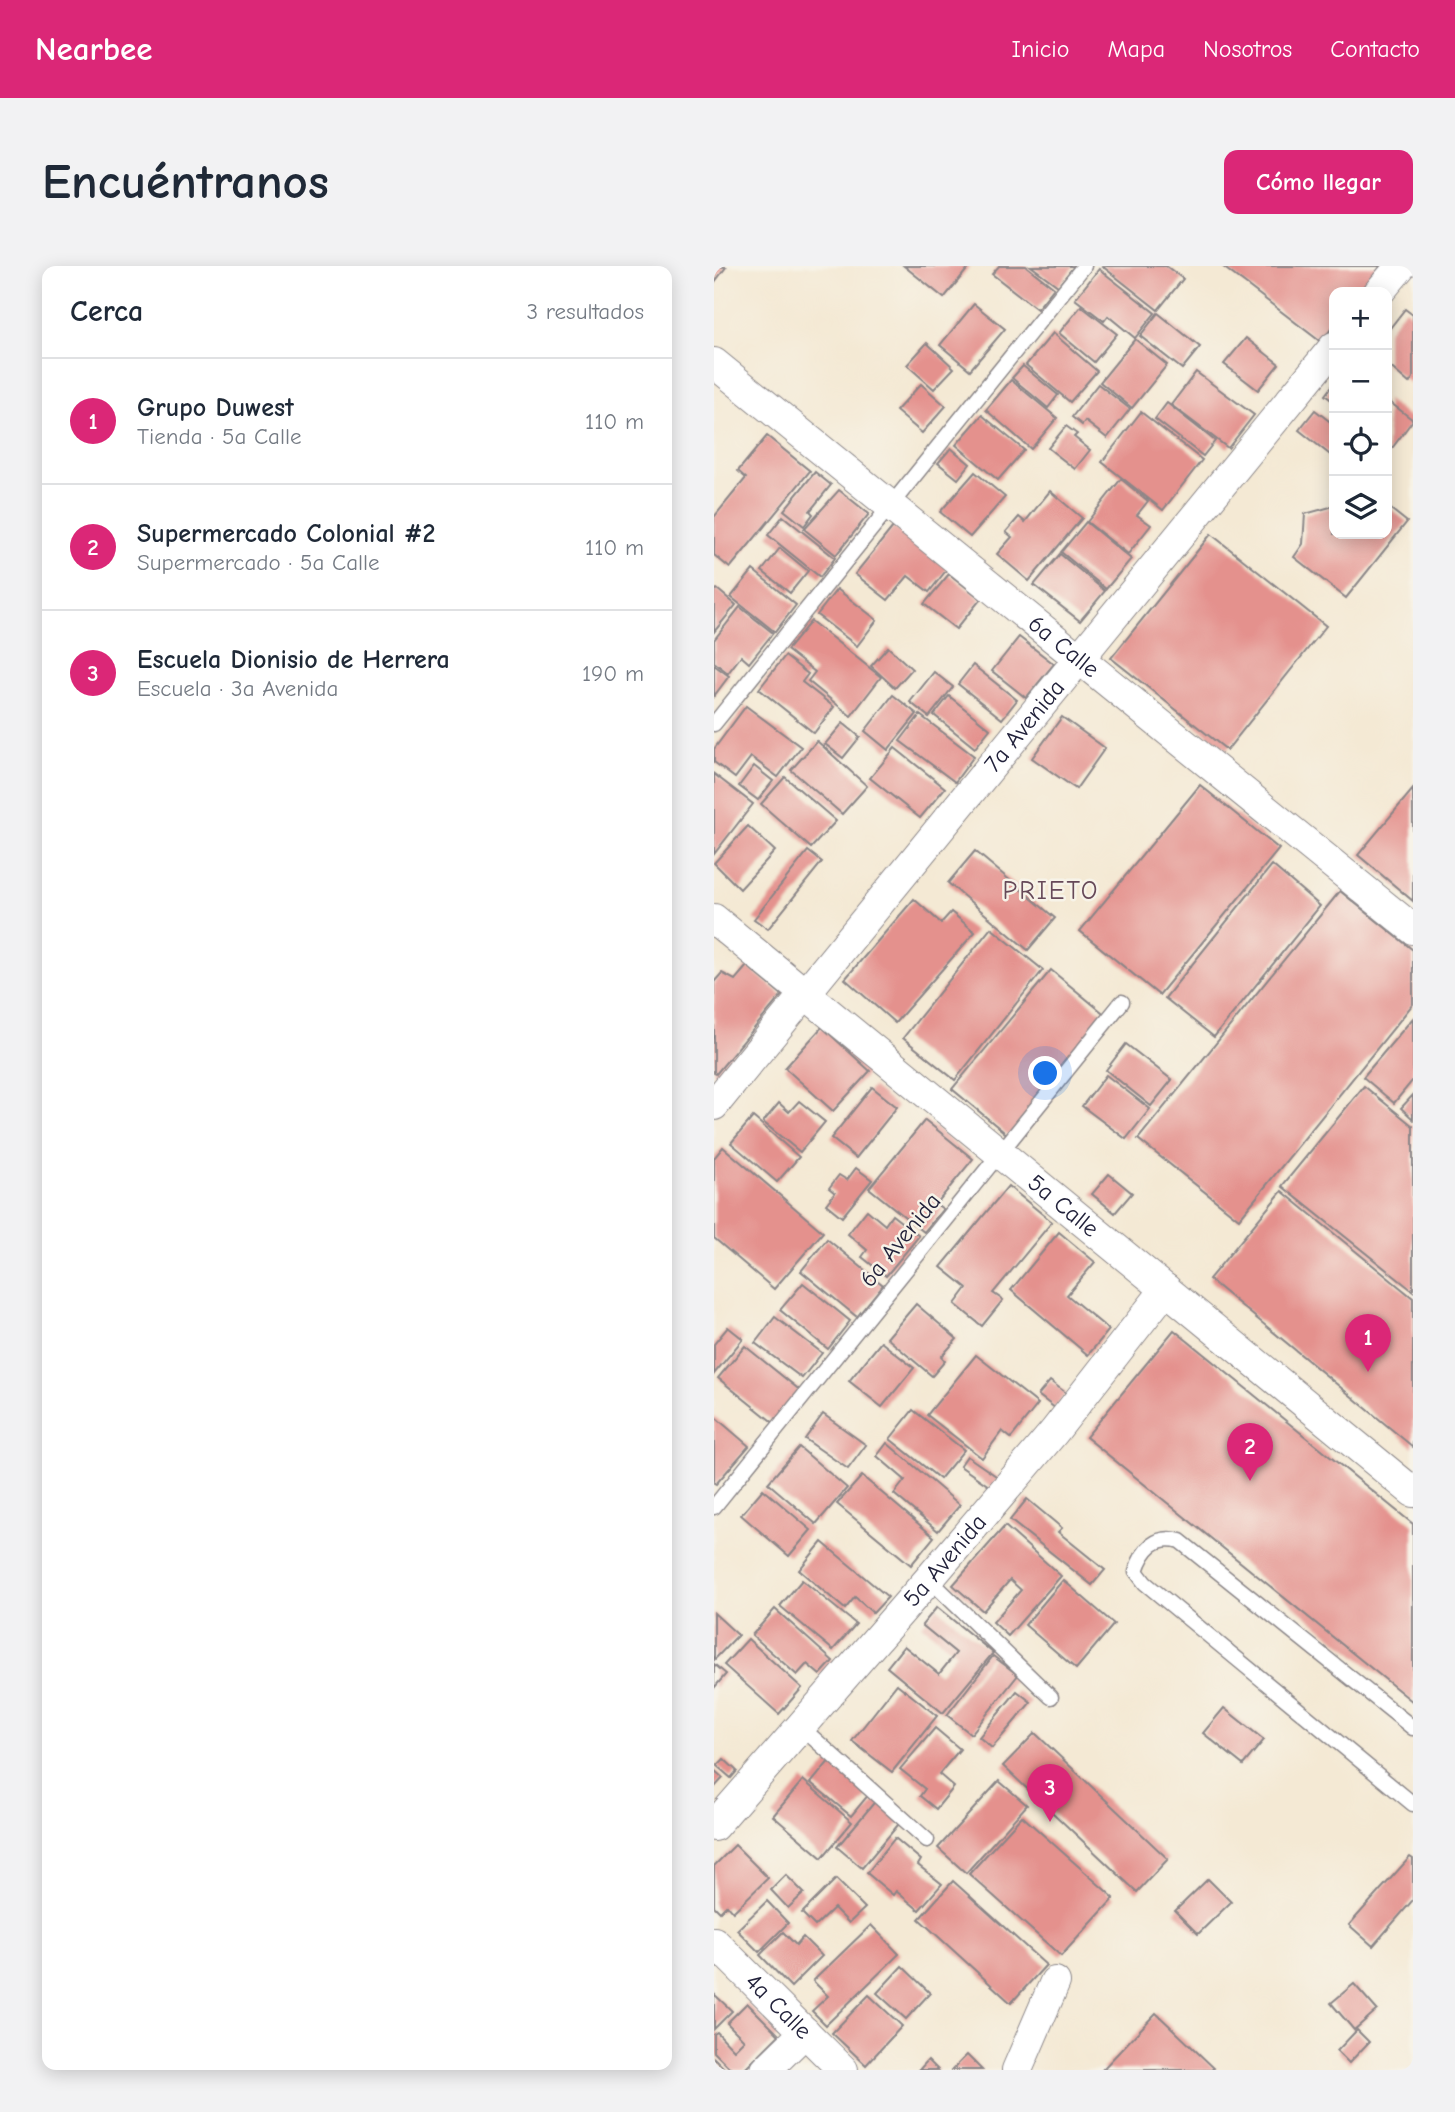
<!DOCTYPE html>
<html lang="es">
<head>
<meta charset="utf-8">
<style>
  :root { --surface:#fff; --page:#f2f2f3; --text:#1f2937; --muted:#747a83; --line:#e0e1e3; --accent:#db2777 }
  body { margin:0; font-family:"Comic Neue",sans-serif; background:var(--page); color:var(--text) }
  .controls { position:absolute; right:21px; top:21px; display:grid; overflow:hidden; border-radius:14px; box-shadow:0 4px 18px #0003 }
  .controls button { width:63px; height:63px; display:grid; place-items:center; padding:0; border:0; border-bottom:2px solid var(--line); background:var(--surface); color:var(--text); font:35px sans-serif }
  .you { position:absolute; left:332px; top:808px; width:24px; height:24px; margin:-18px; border:5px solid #fff; border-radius:50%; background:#1a73e8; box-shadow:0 0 0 10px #1a73e833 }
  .badge { display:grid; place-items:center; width:46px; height:46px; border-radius:50%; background:var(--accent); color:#fff; font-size:23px; font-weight:700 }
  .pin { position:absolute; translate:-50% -58px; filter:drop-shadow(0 2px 4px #0008) }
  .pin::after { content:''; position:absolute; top:37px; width:24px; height:21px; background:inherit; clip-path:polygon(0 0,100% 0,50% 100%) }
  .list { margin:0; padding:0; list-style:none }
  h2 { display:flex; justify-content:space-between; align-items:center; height:91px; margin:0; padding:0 28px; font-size:30px }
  h2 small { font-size:23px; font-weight:400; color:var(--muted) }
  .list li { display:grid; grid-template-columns:46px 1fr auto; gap:21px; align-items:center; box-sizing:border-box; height:126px; padding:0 28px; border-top:2px solid var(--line) }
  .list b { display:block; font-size:26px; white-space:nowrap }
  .list p { margin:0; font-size:23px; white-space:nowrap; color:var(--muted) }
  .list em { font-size:23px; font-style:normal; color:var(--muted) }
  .icon { flex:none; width:38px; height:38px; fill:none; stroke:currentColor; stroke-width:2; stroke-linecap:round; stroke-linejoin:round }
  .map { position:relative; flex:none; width:699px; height:1804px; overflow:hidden; border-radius:14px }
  header { display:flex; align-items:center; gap:42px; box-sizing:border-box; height:98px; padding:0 35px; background:var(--accent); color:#fff }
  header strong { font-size:33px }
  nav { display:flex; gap:38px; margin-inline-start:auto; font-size:24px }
  .intro { display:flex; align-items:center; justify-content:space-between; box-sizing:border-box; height:168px; padding:0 42px }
  h1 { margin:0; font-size:49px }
  .button { padding:18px 32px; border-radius:14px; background:var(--accent); color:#fff; font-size:24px; font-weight:700 }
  main { display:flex; gap:42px; padding:0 42px }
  aside { flex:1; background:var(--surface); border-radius:14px; box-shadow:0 4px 18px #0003 }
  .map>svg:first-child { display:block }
  .building { fill:#e4918d }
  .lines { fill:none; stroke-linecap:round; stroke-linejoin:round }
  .service-casing { stroke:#8b8688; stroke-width:17 }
  .minor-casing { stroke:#8b8688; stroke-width:32 }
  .service { stroke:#fff; stroke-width:14 }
  .minor { stroke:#fff; stroke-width:30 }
  .labels { text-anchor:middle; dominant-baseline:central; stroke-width:5; stroke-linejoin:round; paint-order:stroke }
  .street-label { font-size:24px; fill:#22223b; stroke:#f7f3e8 }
  .neighbourhood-label { font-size:26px; letter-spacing:2px; fill:#664958; stroke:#f7f3e8 }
</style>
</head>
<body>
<header>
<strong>Nearbee</strong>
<nav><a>Inicio</a><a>Mapa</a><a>Nosotros</a><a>Contacto</a></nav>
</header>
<div class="intro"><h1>Encuéntranos</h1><a class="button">Cómo llegar</a></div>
<main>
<aside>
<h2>Cerca<small>3 resultados</small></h2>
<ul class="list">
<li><span class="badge">1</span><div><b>Grupo Duwest</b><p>Tienda · 5a Calle</p></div><em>110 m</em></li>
<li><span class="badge">2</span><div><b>Supermercado Colonial #2</b><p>Supermercado · 5a Calle</p></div><em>110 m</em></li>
<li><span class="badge">3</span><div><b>Escuela Dionisio de Herrera</b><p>Escuela · 3a Avenida</p></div><em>190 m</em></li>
</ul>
</aside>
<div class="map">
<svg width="699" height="1804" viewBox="0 0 699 1804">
  <rect width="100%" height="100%" fill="#f7f3e8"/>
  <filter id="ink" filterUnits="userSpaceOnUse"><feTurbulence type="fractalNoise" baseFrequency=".0143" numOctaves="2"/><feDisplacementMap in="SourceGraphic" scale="14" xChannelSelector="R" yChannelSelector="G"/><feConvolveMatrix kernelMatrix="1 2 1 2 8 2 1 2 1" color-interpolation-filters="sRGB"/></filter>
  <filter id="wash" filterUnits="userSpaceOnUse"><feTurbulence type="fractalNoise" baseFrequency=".00686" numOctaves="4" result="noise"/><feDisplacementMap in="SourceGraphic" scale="28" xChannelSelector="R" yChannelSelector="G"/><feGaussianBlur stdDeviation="1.57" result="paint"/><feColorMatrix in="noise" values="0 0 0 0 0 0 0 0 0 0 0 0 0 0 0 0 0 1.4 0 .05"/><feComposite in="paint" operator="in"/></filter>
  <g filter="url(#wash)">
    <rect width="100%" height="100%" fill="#f4e9d4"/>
    <g id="blocks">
      <g class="building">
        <polygon points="0,0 12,1 0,17"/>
        <polygon points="190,0 256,0 230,32"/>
        <polygon points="285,0 312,0 340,22 323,43 278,8"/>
        <polygon points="317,0 360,0 344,20"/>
        <polygon points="388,0 452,0 469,13 444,44"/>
        <polygon points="508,0 667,0 646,26 620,26 620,59 607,76"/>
        <polygon points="385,3 441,47 421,72 394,50 390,55 361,33"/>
        <polygon points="260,38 291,63 256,104 226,79"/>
        <polygon points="367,40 403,68 380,96 345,67"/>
        <polygon points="691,43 699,49 699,112 695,117 673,98 673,66"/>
        <polygon points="444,47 486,81 468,103 426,70"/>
        <polygon points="339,67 383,105 356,136 312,99"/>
        <polygon points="532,72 565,98 544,124 510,98"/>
        <polygon points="421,73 453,99 418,142 386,116"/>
        <polygon points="213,77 240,102 220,123 193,99"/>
        <polygon points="309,100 344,129 334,142 298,112"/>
        <polygon points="482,106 540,149 514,182 457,139"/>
        <polygon points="297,114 343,152 317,183 272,144"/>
        <polygon points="620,117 620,136 611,129"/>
        <polygon points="207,118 232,140 208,167 182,145"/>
        <polygon points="384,118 416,143 393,172 371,155 368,159 358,151"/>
        <polygon points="673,134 699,154 673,189"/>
        <polygon points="453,137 501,175 489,190 441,153"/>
        <polygon points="601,144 619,158 620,156 620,192 585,164"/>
        <polygon points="427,146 488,194 449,244 388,196"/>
        <polygon points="268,149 310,184 284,214 242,179"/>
        <polygon points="352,160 363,168 360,171 376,184 361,203 334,182"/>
        <polygon points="53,170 96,205 16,302 0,289 0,251 32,212 24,205"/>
        <polygon points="237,182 256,198 244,213 224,197"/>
        <polygon points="101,206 117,219 96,245 99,248 90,260 70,244"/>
        <polygon points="261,206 291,231 256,271 226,246"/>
        <polygon points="407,213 434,235 423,249 437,259 414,288 373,256"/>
        <polygon points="125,224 155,248 122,289 90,263"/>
        <polygon points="336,225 368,252 315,315 283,288 298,271 292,266 305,251 311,256"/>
        <polygon points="620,240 620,268 673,268 673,240 693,256 632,332 580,291 589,278 591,248"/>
        <polygon points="69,250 121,292 106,311 54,269"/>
        <polygon points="372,256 417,293 392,323 347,286"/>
        <polygon points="179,261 234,302 215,326 194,310 174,334 141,308"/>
        <polygon points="497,268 612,360 513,484 397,392"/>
        <polygon points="66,282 94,305 76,327 48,305"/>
        <polygon points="346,288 391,325 366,355 320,319"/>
        <polygon points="39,304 82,339 61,366 17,331"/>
        <polygon points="235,308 267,333 242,363 210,338"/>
        <polygon points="3,323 22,339 0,366 0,326"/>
        <polygon points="123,323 163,354 143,380 103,349"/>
        <polygon points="26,341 59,367 35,397 27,390 14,407 0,396 0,374"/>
        <polygon points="97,355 167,411 137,450 94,415 101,406 73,384"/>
        <polygon points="305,371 340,398 312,432 278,405"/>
        <polygon points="174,381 198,403 181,422 157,400"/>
        <polygon points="71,390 94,408 88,416 120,441 100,467 45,423"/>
        <polygon points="0,399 15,410 0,430"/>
        <polygon points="259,399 303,434 288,453 244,418"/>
        <polygon points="220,406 239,421 215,451 196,436"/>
        <polygon points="179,429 203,448 174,484 151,465"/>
        <polygon points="235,430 276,463 261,482 220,449"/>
        <polygon points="32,440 87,481 64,511 37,491 21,512 0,496 0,483"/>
        <polygon points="206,449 260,490 241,516 186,475"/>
        <polygon points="348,451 391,482 362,523 318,492"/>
        <polygon points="129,457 146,471 129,492 111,478"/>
        <polygon points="103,475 153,520 128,548 77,504"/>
        <polygon points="181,482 231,522 206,552 156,512"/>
        <polygon points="40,500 59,515 44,534 25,520"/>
        <polygon points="0,508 39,538 0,588"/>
        <polygon points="71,511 122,555 97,582 47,538"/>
        <polygon points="486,519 565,583 445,729 366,665"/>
        <polygon points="699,523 699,635 644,589"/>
        <polygon points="34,560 61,585 26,623 0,597"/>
        <polygon points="94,585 108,596 54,663 40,653"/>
        <polygon points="261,585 341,652 314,684 234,617"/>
        <polygon points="558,599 606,640 500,771 451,732"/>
        <polygon points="626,625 699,684 699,738 525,953 424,873"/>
        <polygon points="200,633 227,657 237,646 261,666 181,757 131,713"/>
        <polygon points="277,662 329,704 241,814 189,772"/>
        <polygon points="33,700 68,729 2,808 0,807 0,716 8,707 21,714"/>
        <polygon points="337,704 394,751 295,870 238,823"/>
        <polygon points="699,752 699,814 680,837 649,811"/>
        <polygon points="108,761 156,805 119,845 71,802"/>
        <polygon points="412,778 458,814 437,840 392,804"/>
        <polygon points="392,809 436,843 412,873 368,840"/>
        <polygon points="650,820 699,860 699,1025 568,920"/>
        <polygon points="158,821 183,841 142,892 117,872"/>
        <polygon points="699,829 699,853 687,842"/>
        <polygon points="85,835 111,856 86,886 49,856 65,837 75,846"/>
        <polygon points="39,851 85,891 63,916 17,877"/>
        <polygon points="211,854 259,893 222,938 229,943 210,966 155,922"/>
        <polygon points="9,881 109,966 60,1023 0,972 0,892"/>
        <polygon points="142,902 158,914 128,951 112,938 121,927 115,922 125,909 133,914"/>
        <polygon points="395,908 418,927 401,947 378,928"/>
        <polygon points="294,920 338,956 279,1027 289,1034 268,1060 241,1038 253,1022 227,1001"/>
        <polygon points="568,925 699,1032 699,1181 495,1013"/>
        <polygon points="153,944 171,959 178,949 205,970 172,1010 148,991 153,984 134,968"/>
        <polygon points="345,966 381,996 353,1029 395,1064 374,1089 297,1024"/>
        <polygon points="113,973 169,1019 143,1051 87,1005"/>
        <polygon points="89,1017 136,1055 114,1083 66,1044"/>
        <polygon points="202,1038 243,1073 227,1091 231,1095 218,1110 173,1072"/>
        <polygon points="61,1051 108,1087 88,1112 41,1077"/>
        <polygon points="14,1061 29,1073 0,1108 0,1078"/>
        <polygon points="460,1064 699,1258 699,1436 372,1171"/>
        <polygon points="167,1076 200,1102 168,1141 135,1115"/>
        <polygon points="31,1080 88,1126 61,1158 4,1112"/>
        <polygon points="262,1089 324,1138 297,1172 288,1165 268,1192 213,1149"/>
        <polygon points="336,1115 352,1127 341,1142 324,1129"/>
        <polygon points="199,1144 250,1184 226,1213 176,1173"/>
        <polygon points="109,1148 152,1179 134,1203 91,1173"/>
        <polygon points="0,1150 35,1180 2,1218 0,1217"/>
        <polygon points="173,1177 246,1239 224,1265 180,1228 191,1214 163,1190"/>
        <polygon points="85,1181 133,1222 102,1258 54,1217"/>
        <polygon points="253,1190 285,1212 278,1222 246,1200"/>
        <polygon points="148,1210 220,1271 197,1299 123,1238"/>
        <polygon points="49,1223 97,1264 75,1290 27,1249"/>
        <polygon points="313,1233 348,1262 344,1266 391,1304 378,1319 296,1254"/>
        <polygon points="291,1260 347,1310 294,1370 279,1356 307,1324 296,1314 269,1345 239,1319"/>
        <polygon points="108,1276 174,1331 159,1347 141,1331 131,1343 85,1304"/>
        <polygon points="88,1314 142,1358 119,1384 66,1340"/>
        <polygon points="349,1314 400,1358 362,1403 311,1359"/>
        <polygon points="223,1341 279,1387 229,1447 173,1401 190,1380 225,1408 242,1387 208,1359"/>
        <polygon points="61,1343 119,1395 106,1409 93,1398 83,1409 38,1369"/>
        <polygon points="0,1347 24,1369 0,1394"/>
        <polygon points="34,1373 88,1422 65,1448 10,1399"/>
        <polygon points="279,1390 304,1409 257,1468 233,1449"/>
        <polygon points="0,1398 12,1408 0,1422"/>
        <polygon points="183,1418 223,1450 178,1506 138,1475"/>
        <polygon points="303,1425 317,1436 278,1482 265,1471"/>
        <polygon points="510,1442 550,1474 529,1499 489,1467"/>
        <polygon points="221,1462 246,1483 225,1508 240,1521 222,1543 206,1530 211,1523 186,1503"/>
        <polygon points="321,1467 454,1593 423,1626 289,1500"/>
        <polygon points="10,1493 23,1505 17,1512 3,1500"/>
        <polygon points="116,1494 156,1527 137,1550 97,1517"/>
        <polygon points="0,1504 9,1512 0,1522"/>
        <polygon points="89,1514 138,1556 108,1592 59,1550"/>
        <polygon points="285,1515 313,1539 252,1607 224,1582"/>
        <polygon points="164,1532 189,1553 148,1602 123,1581"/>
        <polygon points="308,1550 400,1632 347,1690 255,1608"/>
        <polygon points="181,1572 207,1594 204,1599 228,1618 205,1644 182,1625 179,1629 153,1607"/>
        <polygon points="21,1579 54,1612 19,1646 13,1639 6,1646 0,1640 0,1600"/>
        <polygon points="696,1591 699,1593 699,1634 659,1680 635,1659"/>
        <polygon points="72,1609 90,1627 74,1642 57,1624"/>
        <polygon points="122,1613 151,1642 135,1657 120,1642 101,1660 88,1647"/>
        <polygon points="494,1613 517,1636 484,1668 461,1645"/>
        <polygon points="239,1615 332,1699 297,1737 205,1653"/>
        <polygon points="53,1635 74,1657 45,1686 23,1664"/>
        <polygon points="157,1659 185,1688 112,1759 98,1745 114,1730 99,1715"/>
        <polygon points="69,1666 82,1679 89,1671 108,1690 77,1721 46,1689"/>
        <polygon points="188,1700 216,1727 192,1753 163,1727"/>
        <polygon points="640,1718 663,1744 640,1764 617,1737"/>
        <polygon points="0,1728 18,1745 0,1763"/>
        <polygon points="155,1729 188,1760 152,1799 118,1767"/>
        <polygon points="33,1737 65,1769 30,1804 18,1804 0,1786 0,1768 3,1766 20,1784 30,1774 13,1757"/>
        <polygon points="442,1747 500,1802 497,1804 388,1804"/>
        <polygon points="643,1764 655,1776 635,1797 623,1785"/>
        <polygon points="253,1789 268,1804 238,1804"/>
        <polygon points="0,1792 12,1804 0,1804"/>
        <polygon points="214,1794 224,1804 205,1804"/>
      </g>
    </g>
  </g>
  <g filter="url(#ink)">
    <use href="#blocks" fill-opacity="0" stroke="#8b8688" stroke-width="2"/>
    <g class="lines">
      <defs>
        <g id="service">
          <polyline points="0,458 370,0"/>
          <polyline points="0,1241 408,736"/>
          <polyline points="215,1313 337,1431"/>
          <polyline points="87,1461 213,1574"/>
          <path d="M699,1462L466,1275C442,1268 429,1283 422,1305L431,1317L699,1538"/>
        </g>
        <g id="minor">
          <polyline points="665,26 687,0"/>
          <path id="s1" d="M0,97L699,663"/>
          <path id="s2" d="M0,653L699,1226"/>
          <path id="s3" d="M0,839L620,81"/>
          <path id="s4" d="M0,1560L215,1313L340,1166L452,1023"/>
          <path id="s5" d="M0,1676L129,1804"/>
          <polyline points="52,1804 91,1766"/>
          <polyline points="303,1804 341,1716"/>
        </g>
      </defs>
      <use href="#service" class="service-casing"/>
      <use href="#minor" class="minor-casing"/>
      <use href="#service" class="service"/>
      <use href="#minor" class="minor"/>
    </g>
  </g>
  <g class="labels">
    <g class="street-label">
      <text stroke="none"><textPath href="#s1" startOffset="450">6a Calle</textPath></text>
      <text stroke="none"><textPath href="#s3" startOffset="490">7a Avenida</textPath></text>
      <text stroke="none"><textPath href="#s2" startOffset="452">5a Calle</textPath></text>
      <text transform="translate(186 974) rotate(-51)">6a Avenida</text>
      <text stroke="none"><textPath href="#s4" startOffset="352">5a Avenida</textPath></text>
      <text stroke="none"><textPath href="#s5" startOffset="91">4a Calle</textPath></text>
    </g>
    <g class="neighbourhood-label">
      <text x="337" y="625">PRIETO</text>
    </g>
  </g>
</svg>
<div class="controls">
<button>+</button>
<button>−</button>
<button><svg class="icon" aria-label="locate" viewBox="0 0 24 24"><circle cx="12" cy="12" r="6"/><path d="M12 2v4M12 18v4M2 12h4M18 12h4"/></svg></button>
<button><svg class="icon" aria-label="layers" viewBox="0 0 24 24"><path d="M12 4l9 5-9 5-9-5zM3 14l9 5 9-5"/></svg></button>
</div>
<div class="you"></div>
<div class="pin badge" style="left:654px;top:1106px">1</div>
<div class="pin badge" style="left:536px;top:1215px">2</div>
<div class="pin badge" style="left:336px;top:1556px">3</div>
</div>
</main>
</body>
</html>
